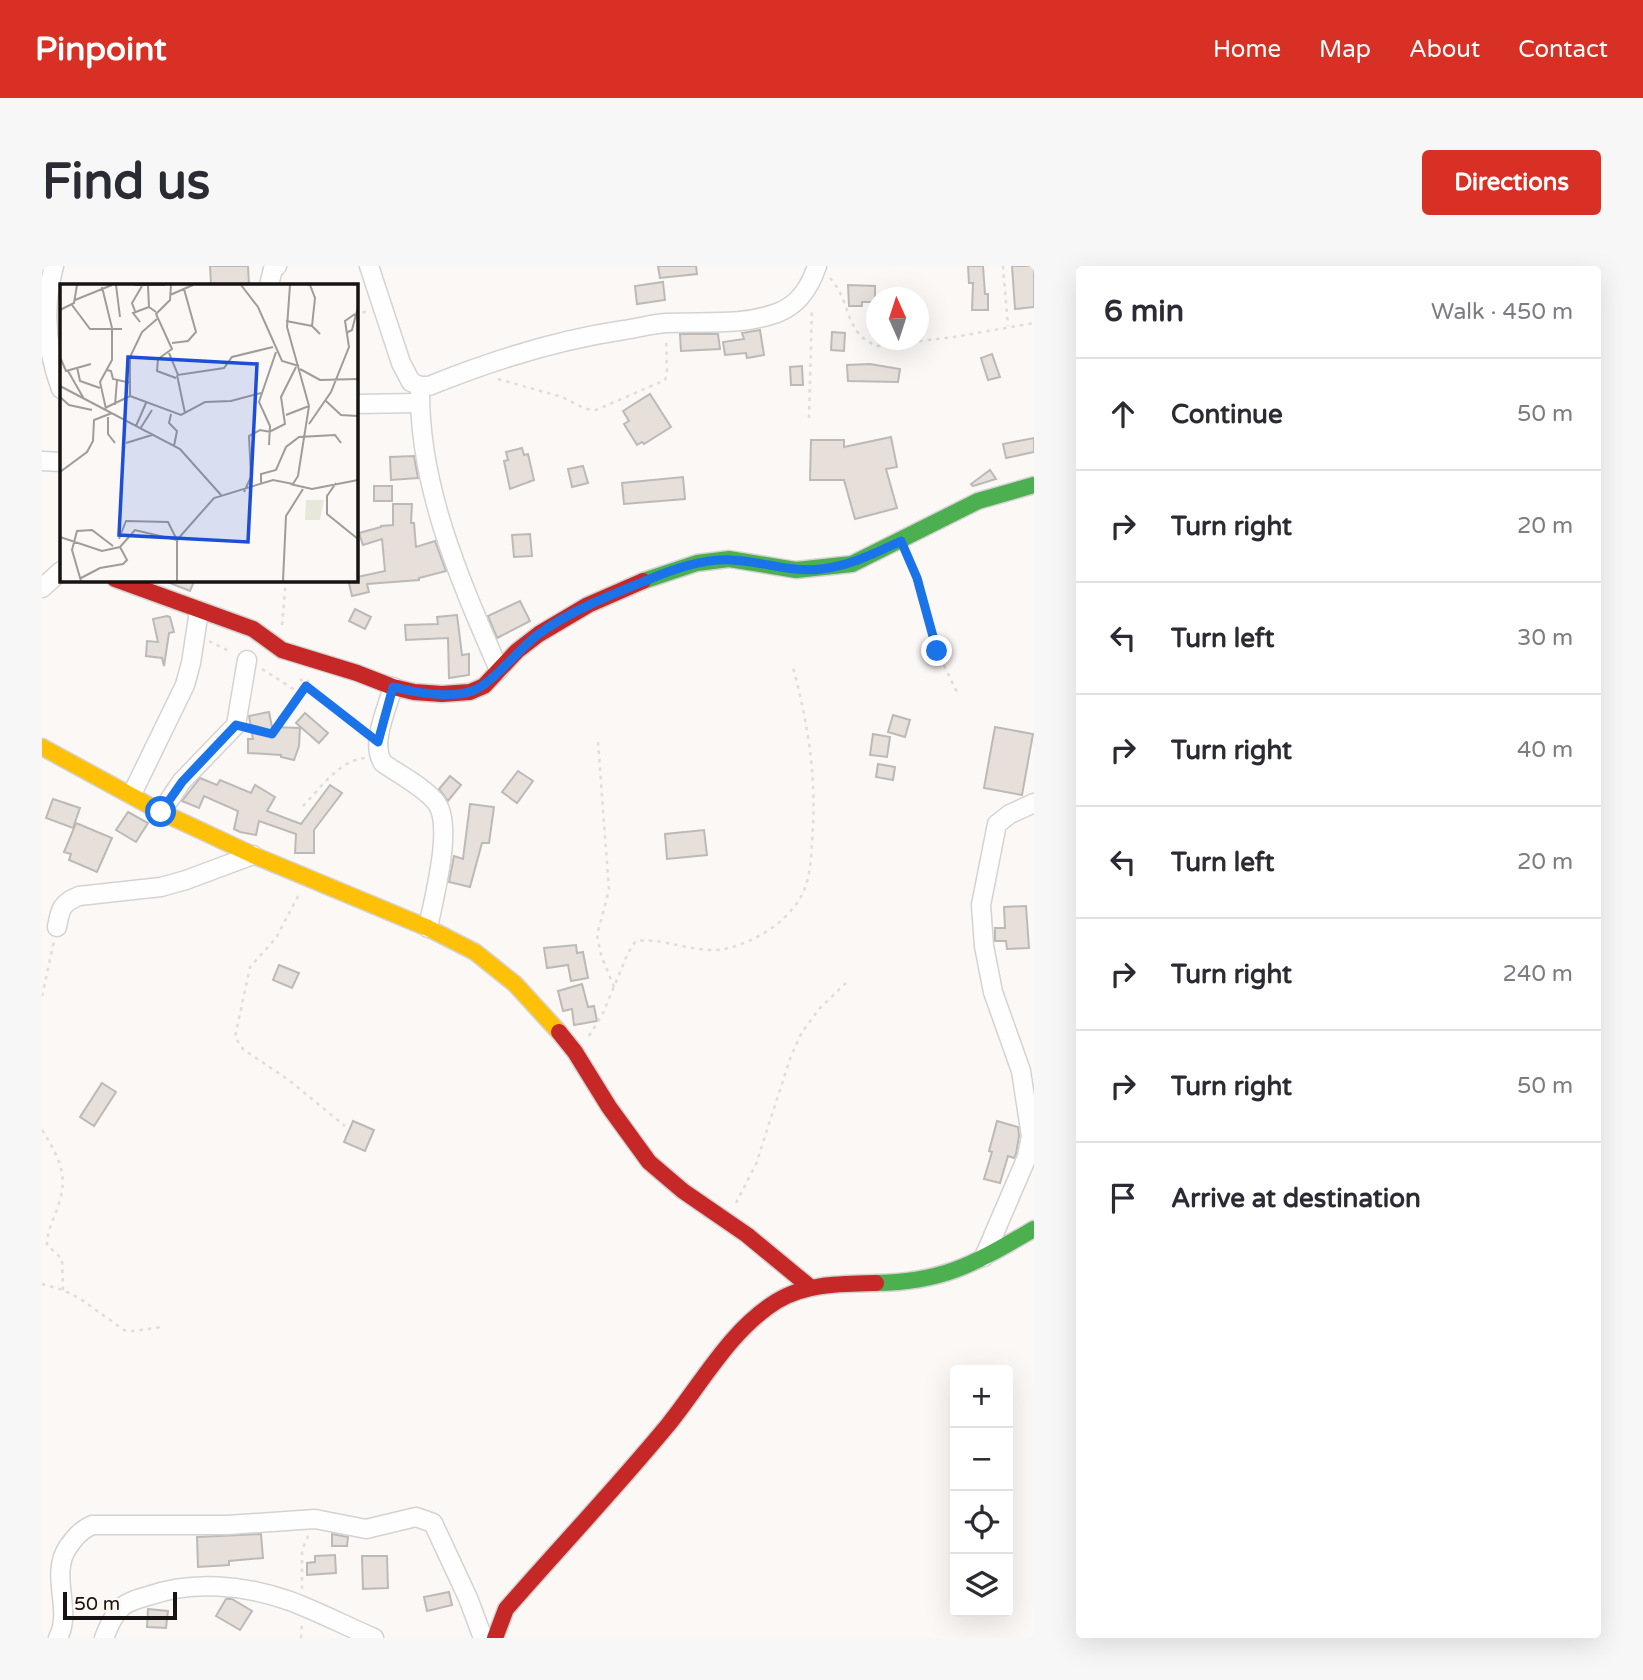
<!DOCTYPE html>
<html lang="en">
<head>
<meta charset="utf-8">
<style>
  :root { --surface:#fff; --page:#f7f7f7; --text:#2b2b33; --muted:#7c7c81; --line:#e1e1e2; --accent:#d93025 }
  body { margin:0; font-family:"Varela Round",sans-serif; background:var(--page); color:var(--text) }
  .controls { position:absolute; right:21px; bottom:21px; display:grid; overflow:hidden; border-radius:7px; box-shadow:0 7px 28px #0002 }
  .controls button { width:63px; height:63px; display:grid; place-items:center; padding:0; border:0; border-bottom:2px solid var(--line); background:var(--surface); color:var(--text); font:35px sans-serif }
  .compass { position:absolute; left:824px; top:21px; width:63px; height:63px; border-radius:50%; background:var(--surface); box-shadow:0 7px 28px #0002; rotate:357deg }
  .scale { position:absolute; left:21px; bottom:18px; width:114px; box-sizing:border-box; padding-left:7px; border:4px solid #161312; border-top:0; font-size:19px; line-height:24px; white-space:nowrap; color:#161312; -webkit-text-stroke:5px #fef7f2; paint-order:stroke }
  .stop { position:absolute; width:21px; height:21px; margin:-16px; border:5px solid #1a73e8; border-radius:50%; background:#fff }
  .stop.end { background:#1a73e8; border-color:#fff; box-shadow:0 2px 7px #0008 }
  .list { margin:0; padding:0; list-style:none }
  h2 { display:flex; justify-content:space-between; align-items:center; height:91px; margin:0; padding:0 28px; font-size:30px }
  h2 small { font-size:23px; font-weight:400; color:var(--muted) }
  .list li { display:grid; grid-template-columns:46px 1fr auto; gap:21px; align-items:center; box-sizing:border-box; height:112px; padding:0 28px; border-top:2px solid var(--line) }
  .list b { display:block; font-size:26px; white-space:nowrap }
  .list em { font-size:23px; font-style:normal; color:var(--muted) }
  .icon { flex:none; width:38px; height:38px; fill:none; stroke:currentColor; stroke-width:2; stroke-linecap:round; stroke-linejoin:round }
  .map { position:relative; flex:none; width:992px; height:1372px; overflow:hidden; border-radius:7px }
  header { display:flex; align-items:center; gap:42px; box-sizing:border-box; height:98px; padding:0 35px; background:var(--accent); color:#fff }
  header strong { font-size:33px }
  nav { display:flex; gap:38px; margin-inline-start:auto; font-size:24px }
  .intro { display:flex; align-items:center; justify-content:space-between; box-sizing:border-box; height:168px; padding:0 42px }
  h1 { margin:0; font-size:49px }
  .button { padding:18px 32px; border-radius:7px; background:var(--accent); color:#fff; font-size:24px; font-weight:700 }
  main { display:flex; gap:42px; padding:0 42px }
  aside { flex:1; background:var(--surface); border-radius:7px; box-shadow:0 7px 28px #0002 }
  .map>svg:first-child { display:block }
  .building { fill:#e6dfda; stroke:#bcbab8; stroke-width:2 }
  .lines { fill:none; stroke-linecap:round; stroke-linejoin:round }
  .street-casing { stroke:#d5d3d1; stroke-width:21 }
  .fast-casing { stroke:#d5d3d1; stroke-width:19 }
  .slow-casing { stroke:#d5d3d1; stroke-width:19 }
  .jam-casing { stroke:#d5d3d1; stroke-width:19 }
  .path { stroke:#dfdedc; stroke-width:2.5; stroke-dasharray:3.5 5; stroke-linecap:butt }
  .street { stroke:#fefefe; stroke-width:18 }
  .fast { stroke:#4caf50; stroke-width:16 }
  .slow { stroke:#ffc107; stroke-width:16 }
  .jam { stroke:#c62828; stroke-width:16 }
  .route { stroke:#1a73e8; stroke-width:9 }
  .inset-road { fill:none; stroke:#9f9c9a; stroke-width:2 }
  .view { fill:#1d4ed8; fill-opacity:0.15; stroke:#1d4ed8; stroke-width:3.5 }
  .inset-edge { fill:none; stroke:#161312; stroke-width:3.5 }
</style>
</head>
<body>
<header>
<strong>Pinpoint</strong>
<nav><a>Home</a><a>Map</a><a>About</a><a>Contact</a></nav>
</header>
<div class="intro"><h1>Find us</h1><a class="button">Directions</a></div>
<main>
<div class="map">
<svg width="992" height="1372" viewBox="0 0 992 1372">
  <rect width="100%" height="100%" fill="#fbf8f5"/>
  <g class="building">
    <polygon points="168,0 206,0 207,19 169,19"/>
    <polygon points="616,0 654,0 655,8 618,12"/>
    <polygon points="926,0 941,0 943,28 946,28 946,44 930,44 931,17 927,17"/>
    <polygon points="970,0 992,0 992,41 973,43"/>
    <polygon points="621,16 623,34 595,38 593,20"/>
    <polygon points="806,19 833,20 833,36 820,36 820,40 807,40"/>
    <polygon points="718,64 722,89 705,92 704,87 683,89 681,76 702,73 700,67"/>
    <polygon points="790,66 803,67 802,85 789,84"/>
    <polygon points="638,68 676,68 678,83 639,85"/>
    <polygon points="950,88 958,111 946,114 939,92"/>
    <polygon points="828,98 858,103 856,116 806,115 805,99"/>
    <polygon points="760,100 761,119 749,119 748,101"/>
    <polygon points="608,128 629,161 602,178 600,176 595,179 582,158 587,155 581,145"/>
    <polygon points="849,171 855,201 844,203 855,242 813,253 802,214 768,214 769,174 802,174 802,181"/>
    <polygon points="992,172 992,186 964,192 961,178"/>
    <polygon points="480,182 482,189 486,188 492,214 468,223 462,195 466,194 464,186"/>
    <polygon points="372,190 376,212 349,214 348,191"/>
    <polygon points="541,200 546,217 530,221 526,203"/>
    <polygon points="948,204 954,213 931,220 929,218"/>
    <polygon points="641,211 643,233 582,238 580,217"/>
    <rect x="332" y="220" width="18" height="15"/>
    <polygon points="351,238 370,238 369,257 372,257 374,281 393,275 404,305 377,312 377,314 325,318 327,326 310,330 306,313 343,305 340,273 321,279 317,267 339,261 339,260 351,259"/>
    <polygon points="488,268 490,290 472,291 470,269"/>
    <polygon points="118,313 153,313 148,325"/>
    <polygon points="478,335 488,355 455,372 446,350"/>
    <polygon points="313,343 329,351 323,363 307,355"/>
    <polygon points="415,349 420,389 427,388 427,409 407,412 406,372 364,374 363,359 396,358 395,351"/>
    <polygon points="125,350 128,351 132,366 127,367 122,400 120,392 104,390 105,375 116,376 111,353"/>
    <polygon points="227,446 230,461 258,462 257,480 252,494 239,491 239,489 206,487 206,473 211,473 207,450"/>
    <polygon points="263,447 286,467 277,477 254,457"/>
    <polygon points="851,449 868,454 863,471 846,466"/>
    <polygon points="953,461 991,468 980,529 942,522"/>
    <polygon points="831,468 848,471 845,491 828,489"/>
    <polygon points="836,498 853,501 851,514 834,511"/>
    <polygon points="476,505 491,515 475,537 460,526"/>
    <polygon points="408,510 419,519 406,535 397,523"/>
    <polygon points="158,512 175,519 178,514 209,527 213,519 233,531 225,545 259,558 288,519 300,527 272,564 272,587 253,587 254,568 217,555 214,569 198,566 192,563 196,545 162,530 157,542 140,535"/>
    <polygon points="11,533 38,542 31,562 4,552"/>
    <polygon points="428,538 452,541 447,577 440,577 428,621 407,616 412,590 421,593"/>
    <polygon points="86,546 106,557 94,576 74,564"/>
    <polygon points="34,557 70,572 55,606 27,594 29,588 22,586"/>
    <polygon points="662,564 665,589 625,593 623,568"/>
    <polygon points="984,640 987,682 965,683 964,675 953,675 953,662 963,662 962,641"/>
    <polygon points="534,679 535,687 541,686 546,712 529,715 526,699 505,702 502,682"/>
    <polygon points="237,699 257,707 250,722 231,714"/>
    <polygon points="540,718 546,741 552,740 555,755 532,759 530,743 521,745 516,725"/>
    <polygon points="60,817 74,826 52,860 38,851"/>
    <polygon points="311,855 332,864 323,885 302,876"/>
    <polygon points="955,855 976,861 977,870 974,888 972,892 966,890 958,917 942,913 950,886 947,885"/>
    <polygon points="219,1268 221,1292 187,1295 187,1299 156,1301 155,1271"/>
    <polygon points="290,1268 306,1271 305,1280 290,1280"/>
    <polygon points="293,1289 294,1307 265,1309 265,1297 273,1296 273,1290"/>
    <polygon points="320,1290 345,1290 346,1322 321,1323"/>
    <polygon points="407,1326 410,1339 385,1345 382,1331"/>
    <polygon points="184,1333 190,1333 210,1345 198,1364 174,1350"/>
    <polygon points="106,1343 126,1345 124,1362 105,1361"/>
  </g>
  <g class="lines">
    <defs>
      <g id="street">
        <path d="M12,0C1,41 4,83 19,123"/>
        <path d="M327,0L359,97L369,116L378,120H387C451,94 514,74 582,64C596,62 610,58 624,57C662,55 699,60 735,47C757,39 768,21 775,0"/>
        <polyline points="227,19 231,3 235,0"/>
        <path d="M378,120C376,220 418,314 457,404"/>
        <polyline points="313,138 377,137"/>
        <polyline points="0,195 19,196"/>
        <polyline points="0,322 19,305"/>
        <path d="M351,421C345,443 328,477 341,497C358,509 380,520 393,535C413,557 391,634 386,662"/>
        <polyline points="90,528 143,419 149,397 157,345"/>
        <polyline points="119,546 140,515 194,459 205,394"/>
        <path d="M15,661C18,644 19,637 37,630L119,621L144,614L211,589"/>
        <polyline points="942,991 985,891 989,870 979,805 951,726 942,680 939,639 955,558 968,548 992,537"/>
        <path d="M16,1372C31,1344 7,1309 26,1281C34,1270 38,1265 50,1259H185L273,1253L324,1263L374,1251L391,1257L426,1332L441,1372"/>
        <path d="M62,1372C67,1360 71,1349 81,1340C88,1335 98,1332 106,1330C151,1314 203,1319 248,1335C277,1346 304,1360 332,1372"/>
      </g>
      <g id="fast">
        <polyline points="601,315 655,297 687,293 754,304 810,298 936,235 992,219"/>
        <path d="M834,1017C903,1016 933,997 992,963"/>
      </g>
      <polyline id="slow" points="0,481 119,546 211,589 386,662 433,686 473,718 517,766"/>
      <g id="jam">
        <polyline points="73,313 211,363 240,384 315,407 351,421 372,426 400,428 428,426 442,420 475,385 497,368 546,339 601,315"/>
        <polyline points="517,766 533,786 567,841 607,896 641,925 705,969 768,1021"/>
        <path d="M453,1372L464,1343C518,1281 574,1222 626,1159C660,1117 688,1064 735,1035C764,1017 801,1018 834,1017"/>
      </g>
    </defs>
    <use href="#street" class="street-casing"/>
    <use href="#fast" class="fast-casing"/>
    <use href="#slow" class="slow-casing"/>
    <use href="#jam" class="jam-casing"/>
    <g class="path">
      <polyline points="961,0 966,60"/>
      <path d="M788,12C810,36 802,69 836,80L912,71L992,57"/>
      <polyline points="313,51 326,44"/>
      <polyline points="456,113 520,131 544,143 554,144 623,114 625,107 624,72"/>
      <polyline points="767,152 770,43"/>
      <polyline points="867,295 884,340 895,385 915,426"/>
      <polyline points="240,359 244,313"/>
      <polyline points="167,375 189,386"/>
      <polyline points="220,403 259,428"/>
      <polyline points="258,413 320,464"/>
      <polyline points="208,463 227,469 233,466 268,412"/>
      <polyline points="556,476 567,624 555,669 559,689 572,721"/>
      <path d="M261,540C279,522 296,495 323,492"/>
      <polyline points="256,630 234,672 208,701 193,771 201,783 248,815 303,860"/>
      <polyline points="0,730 12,675"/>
      <path d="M547,770L561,747L586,687L593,676C614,669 656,689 683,683C712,676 741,659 757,634C768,617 769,595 770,576C775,512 767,463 751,401"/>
      <path d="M0,864C15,888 27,908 17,937C13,952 5,963 5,979L20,993L21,1024"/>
      <polyline points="694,937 714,898 749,790 760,766 778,742 804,717"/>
      <polyline points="0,1018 21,1024 37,1032 82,1064 93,1065 119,1061"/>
      <polyline points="260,1323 260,1284 267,1268"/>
      <polyline points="259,1372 260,1358"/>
    </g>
    <use href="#street" class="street"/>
    <use href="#fast" class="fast"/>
    <use href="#slow" class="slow"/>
    <use href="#jam" class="jam"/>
  </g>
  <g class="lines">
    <path class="route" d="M119,546L140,516L194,459L230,468L264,420L336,476L351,421C375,427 406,433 430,425C450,418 475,385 494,370C526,346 566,330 603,315C629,304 661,292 690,294C720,295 749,307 779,303C808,300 833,287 859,275L875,312L895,385"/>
  </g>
  <g transform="translate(18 18)">
    <rect width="298" height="298" fill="#fbf8f5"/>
    <path d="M246,216H264L260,236H245Z" fill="#e8e8da"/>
    <path class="inset-road" d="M56,1L60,33M74,1H105M111,1L110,16L96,30L112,65L98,75L97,87L116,94M181,1L198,23L222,77L239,82M250,1L255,14L252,42M88,2L89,23L96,28M42,3L52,44V76L40,98L46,125M110,11L133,1M15,16L52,1M12,21L30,45H62M0,26L14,19L17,1M75,27L72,19L82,2M226,37L252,42L260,50M80,38L73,29L89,23M286,49L292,46L298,23M112,59L128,57L136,48L124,5M109,69L118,91L164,84L172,73L213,63M0,73L6,87L31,80M17,83L20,97L40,104M240,85L260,96L298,95M47,86L51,87L53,95L71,99M8,87L24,115M117,91L125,129M0,102L120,165L161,211M70,112L121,131L145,118L171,117L201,109M0,113L9,121L32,126M266,117L281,131L298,132M55,121L57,96M45,124L70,112V73L82,48L97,35M111,130L109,139L117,147L114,162M226,131L249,122M48,133V150L55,159M249,140L271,108L289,63L285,37L295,30M76,142L86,119M80,145L92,126M211,147L225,140L221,113L236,83M66,159L92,151M209,161L210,142L199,118L216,68M0,188L27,168L33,157L34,136L52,129M276,199L267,212V230L298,255M201,200V190L216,186L226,163L239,153L275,151L281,159M230,200L252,205L298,196M184,208L191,193L189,152L200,146L211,148M0,253L42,267L60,263L75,246L117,256L108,238L66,237L59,255M21,294L40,284L63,280L67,276L60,263M21,297L12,266L17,247L32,246L53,262M117,297V256L154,214L213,196L233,200L238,192L249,122L227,43L230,1M223,297L226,232L243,205"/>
    <path class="view" d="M68,73L197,80L188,258L59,251Z"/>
    <rect width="298" height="298" class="inset-edge"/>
  </g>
</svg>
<div class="controls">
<button>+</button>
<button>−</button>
<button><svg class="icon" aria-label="locate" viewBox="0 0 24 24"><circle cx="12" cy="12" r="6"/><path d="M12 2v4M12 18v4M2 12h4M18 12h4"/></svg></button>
<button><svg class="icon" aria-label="layers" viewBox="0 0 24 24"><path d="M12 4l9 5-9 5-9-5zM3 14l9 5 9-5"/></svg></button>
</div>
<svg class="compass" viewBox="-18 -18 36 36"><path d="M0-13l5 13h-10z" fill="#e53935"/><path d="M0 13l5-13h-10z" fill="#7c7c81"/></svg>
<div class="scale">50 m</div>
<div class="stop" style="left:119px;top:546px"></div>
<div class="stop end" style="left:895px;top:385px"></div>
</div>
<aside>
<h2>6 min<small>Walk · 450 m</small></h2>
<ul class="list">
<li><svg class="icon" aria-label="ahead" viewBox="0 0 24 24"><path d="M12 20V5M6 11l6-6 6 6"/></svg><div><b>Continue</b></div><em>50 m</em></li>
<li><svg class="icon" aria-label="right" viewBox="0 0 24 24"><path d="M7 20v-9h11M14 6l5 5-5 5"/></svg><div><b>Turn right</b></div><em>20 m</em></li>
<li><svg class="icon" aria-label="left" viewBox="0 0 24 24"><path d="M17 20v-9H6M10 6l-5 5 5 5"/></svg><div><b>Turn left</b></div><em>30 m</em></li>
<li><svg class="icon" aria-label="right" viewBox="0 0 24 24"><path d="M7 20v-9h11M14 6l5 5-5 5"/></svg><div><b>Turn right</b></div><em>40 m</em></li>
<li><svg class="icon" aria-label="left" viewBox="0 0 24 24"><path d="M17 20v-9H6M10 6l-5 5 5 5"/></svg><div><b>Turn left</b></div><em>20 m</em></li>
<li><svg class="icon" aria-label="right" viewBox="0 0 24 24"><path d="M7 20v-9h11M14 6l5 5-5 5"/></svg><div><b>Turn right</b></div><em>240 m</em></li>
<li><svg class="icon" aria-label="right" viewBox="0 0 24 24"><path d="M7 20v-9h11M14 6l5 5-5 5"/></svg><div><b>Turn right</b></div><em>50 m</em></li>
<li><svg class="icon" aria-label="arrive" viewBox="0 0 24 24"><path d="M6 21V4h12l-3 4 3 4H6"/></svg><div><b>Arrive at destination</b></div></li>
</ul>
</aside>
</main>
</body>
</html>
